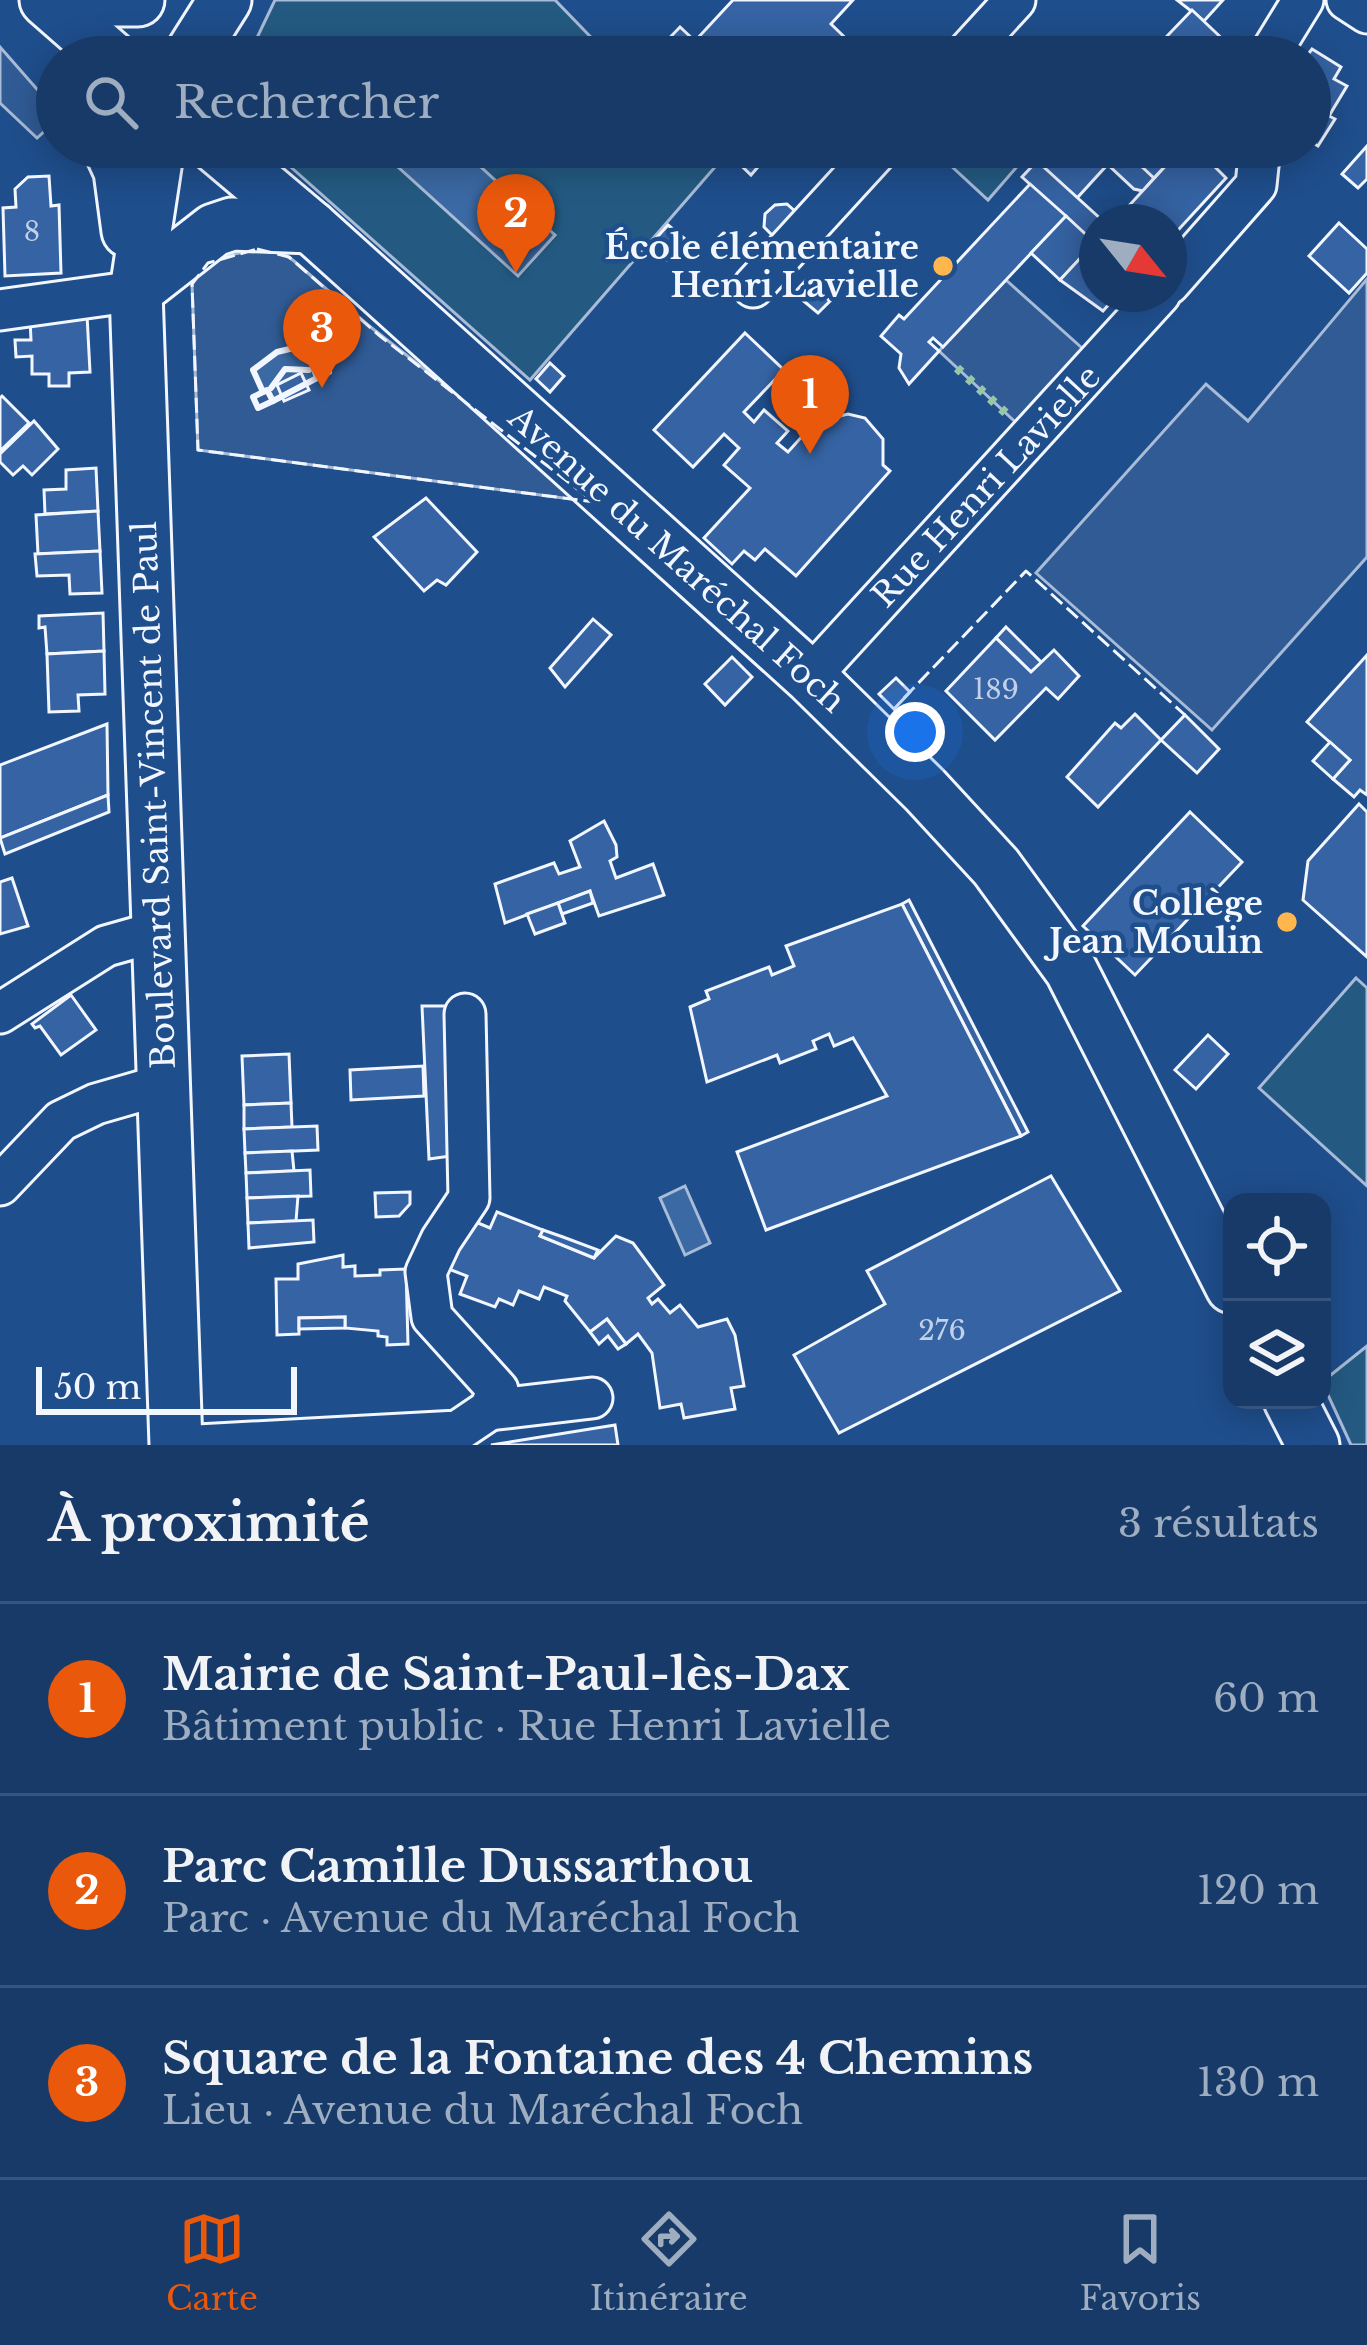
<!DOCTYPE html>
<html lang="fr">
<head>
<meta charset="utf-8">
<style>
  :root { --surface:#173a69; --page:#244571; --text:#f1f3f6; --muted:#9eadc0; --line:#36547d; --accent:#ea580c }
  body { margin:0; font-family:"Libre Baskerville",serif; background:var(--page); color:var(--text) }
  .controls { position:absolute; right:36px; bottom:36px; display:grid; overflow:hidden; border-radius:24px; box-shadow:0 6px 30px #0003 }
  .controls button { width:108px; height:108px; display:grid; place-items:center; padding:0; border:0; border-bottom:3px solid var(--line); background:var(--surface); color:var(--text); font:60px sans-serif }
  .compass { position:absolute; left:1079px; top:204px; width:108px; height:108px; border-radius:50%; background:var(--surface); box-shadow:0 6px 30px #0003; rotate:120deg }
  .scale { position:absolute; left:36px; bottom:30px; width:261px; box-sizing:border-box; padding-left:12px; border:6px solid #f2f6ff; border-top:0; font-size:33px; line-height:42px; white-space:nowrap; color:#f2f6ff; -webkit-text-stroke:9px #1f4e8c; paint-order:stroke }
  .you { position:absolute; left:915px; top:732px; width:42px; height:42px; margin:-30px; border:9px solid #fff; border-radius:50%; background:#1a73e8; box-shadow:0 0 0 18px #1a73e833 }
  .badge { display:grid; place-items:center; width:78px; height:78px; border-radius:50%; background:var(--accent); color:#fff; font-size:39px; font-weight:700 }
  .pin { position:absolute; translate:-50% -99px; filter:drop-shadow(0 3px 6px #0008) }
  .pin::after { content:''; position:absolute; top:63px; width:42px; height:36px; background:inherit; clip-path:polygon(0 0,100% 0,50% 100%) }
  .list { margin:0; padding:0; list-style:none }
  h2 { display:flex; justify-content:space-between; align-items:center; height:156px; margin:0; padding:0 48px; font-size:51px }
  h2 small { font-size:39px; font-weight:400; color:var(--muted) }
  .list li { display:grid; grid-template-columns:78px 1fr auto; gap:36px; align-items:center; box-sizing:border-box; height:192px; padding:0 48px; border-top:3px solid var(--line) }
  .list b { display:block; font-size:45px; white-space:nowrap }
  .list p { margin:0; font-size:39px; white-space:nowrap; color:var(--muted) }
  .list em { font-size:39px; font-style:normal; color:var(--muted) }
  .icon { flex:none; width:66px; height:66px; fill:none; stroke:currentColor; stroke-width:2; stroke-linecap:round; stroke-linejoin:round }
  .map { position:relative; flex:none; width:1367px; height:1445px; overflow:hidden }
  .search { position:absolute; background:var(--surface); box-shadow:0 6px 30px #0003; left:36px; right:36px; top:36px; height:132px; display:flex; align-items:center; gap:30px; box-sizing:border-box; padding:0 42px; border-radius:66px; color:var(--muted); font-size:45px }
  .sheet { height:732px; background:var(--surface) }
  nav { display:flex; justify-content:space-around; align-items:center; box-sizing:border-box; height:168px; border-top:3px solid var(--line); background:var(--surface); font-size:33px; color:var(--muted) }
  nav a { display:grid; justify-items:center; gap:6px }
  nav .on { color:var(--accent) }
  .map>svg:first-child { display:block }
  .green { fill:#245a82; stroke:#a8bbd7; stroke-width:3 }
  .parking { fill:#305b95; stroke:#a8bbd7; stroke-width:3 }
  .water { fill:#3b69a3; stroke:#a8bbd7; stroke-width:3 }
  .building { fill:#3563a3; stroke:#f2f6ff; stroke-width:3 }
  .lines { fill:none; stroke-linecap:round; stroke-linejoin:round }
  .minor-casing { stroke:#f2f6ff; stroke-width:45 }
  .major-casing { stroke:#f2f6ff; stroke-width:57 }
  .minor { stroke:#1f4e8c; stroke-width:39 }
  .major { stroke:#1f4e8c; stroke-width:51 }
  .hedge { stroke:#97c8a6; stroke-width:9; stroke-dasharray:6 9; stroke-linecap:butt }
  .fence { stroke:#f2f6ff; stroke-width:3; stroke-dasharray:15 6; stroke-linecap:butt }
  .wall { stroke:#f2f6ff; stroke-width:6 }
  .poi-dot { fill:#ffb74d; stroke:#1f4e8c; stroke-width:4.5 }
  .labels { text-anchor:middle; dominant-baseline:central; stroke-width:9; stroke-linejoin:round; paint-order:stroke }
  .number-label { font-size:27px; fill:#c3d1e8 }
  .poi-label { font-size:33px; font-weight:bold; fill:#f2f6ff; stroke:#1f4e8c; text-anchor:end }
  .street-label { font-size:33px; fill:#f2f6ff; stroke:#1f4e8c }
</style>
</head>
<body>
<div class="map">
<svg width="1367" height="1445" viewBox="0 0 1367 1445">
  <rect width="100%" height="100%" fill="#1f4e8c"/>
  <g class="green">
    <polygon points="275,0 555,0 610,57 255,57 254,44"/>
    <polygon points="280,147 696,147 715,167 530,380 284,161"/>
    <polygon points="964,147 1034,147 988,200 949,164"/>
    <polygon points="1356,978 1367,988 1367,1186 1259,1088"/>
    <polygon points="1367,1346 1367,1445 1351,1445 1322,1382"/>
  </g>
  <g class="parking">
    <polygon points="0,47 57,112 57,120 37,138 0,103"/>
    <polygon points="257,249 284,254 294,261 368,325 594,502 198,450 192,284 200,271 217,258"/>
    <polygon points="1367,279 1367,557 1212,730 1036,573 1206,384 1248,421"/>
    <polygon points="1006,280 1091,356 1024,430 939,351"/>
  </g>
  <g class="water">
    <polygon points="376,147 459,147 555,235 518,276"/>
    <polygon points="306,345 317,378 273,401 267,391 263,392 254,370 277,352"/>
    <polygon points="685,1186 710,1243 685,1255 660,1198"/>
  </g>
  <g class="building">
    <polygon points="733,0 853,0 831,24 865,57 651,57 680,27 695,41"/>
    <polygon points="1177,0 1223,0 1204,21"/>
    <polygon points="1192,10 1232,48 1223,57 1147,57"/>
    <polygon points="1312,49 1341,67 1334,79 1347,86 1329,116 1335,119 1318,146 1310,141 1310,57 1306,57"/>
    <polygon points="1367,146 1367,179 1358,188 1342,174"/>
    <polygon points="722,147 787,147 777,158 771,152 751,175"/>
    <polygon points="1050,147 1089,147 1108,164 1077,198 1037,161"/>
    <polygon points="1089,147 1121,147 1154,178 1143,191 1134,189"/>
    <polygon points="1128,147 1183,147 1154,178 1124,150"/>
    <polygon points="1183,147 1195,147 1226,178 1169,240 1169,222 1114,222"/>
    <polygon points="1037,161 1103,221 1097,222 1095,243 1022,177"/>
    <polygon points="49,176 51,206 59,205 61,273 5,276 3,208 16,207 15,189 28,177"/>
    <polygon points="1030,184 1066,216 943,347 933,338 929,342 939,351 909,384 899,368 901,354 881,336 899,315 904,319"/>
    <polygon points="787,204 797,213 774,237 764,227 765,214 775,205"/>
    <polygon points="1066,216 1095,243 1060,280 1031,253"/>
    <polygon points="1339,223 1367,249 1367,273 1349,293 1309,256"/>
    <polygon points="668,225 685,239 667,260 650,245"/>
    <polygon points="1097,240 1097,294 1118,294 1103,311 1060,280"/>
    <polygon points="806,280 830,301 818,313 794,293"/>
    <polygon points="87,315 90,372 69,373 69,386 49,386 49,374 32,374 32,356 16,357 15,340 31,340 30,319"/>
    <polygon points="745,333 784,370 744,412 754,422 764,410 788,431 777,443 788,452 824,412 831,418 848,414 865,418 883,439 883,465 890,471 796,576 765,549 755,560 744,551 732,564 704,538 750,488 724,465 739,448 724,434 693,467 654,430"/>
    <polygon points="550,363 564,376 550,392 536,379"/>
    <polygon points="301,373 309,390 284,401 277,385"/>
    <polygon points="2,396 29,423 0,451 0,398"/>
    <polygon points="34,421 58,449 32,475 23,466 13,475 0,462 0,454"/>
    <polygon points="96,468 98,511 45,514 44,490 66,489 66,470"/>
    <polygon points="426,498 477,552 446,585 437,580 424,591 374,537"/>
    <polygon points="98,511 100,551 38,554 36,515"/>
    <polygon points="100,551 102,593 70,594 69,575 37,576 35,554"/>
    <polygon points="103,613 104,651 47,654 45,627 39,628 39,616"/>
    <polygon points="593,619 611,635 565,687 550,668"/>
    <polygon points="1006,627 1042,663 1031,672 996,638"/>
    <polygon points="996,638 1031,672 1054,650 1079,676 1058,699 1046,688 995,740 946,691"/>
    <polygon points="104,651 105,694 78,695 79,711 49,712 47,654"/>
    <polygon points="1367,655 1367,795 1360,790 1354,797 1333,779 1350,760 1307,722"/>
    <polygon points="732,657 752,677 725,705 705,684"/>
    <polygon points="896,678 910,692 894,709 879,694"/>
    <polygon points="1135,714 1161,740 1098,807 1067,777 1115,723 1121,728"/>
    <polygon points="1185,715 1219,749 1197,773 1161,740"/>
    <polygon points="107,724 108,795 0,838 0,765"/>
    <polygon points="1330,742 1350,760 1333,779 1313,761"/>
    <polygon points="108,795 109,812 5,854 0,838"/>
    <polygon points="1359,804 1367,812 1367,957 1303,900 1308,861"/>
    <polygon points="1190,812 1242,862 1135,975 1083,926"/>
    <polygon points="604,821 616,845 617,857 610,861 616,878 653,864 664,895 599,916 590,891 505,923 495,884 554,863 559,874 580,867 570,841"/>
    <polygon points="12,878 28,926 0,934 0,882"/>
    <polygon points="590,891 593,903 562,914 558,903"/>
    <polygon points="909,900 1028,1132 1021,1136 902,904"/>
    <polygon points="558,903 565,923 535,934 527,914"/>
    <polygon points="902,904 1021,1136 766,1230 737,1152 887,1096 853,1038 834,1046 829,1034 813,1041 816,1049 780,1063 777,1055 707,1082 690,1007 709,999 706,991 769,967 772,975 794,966 786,946"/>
    <polygon points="71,995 96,1030 61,1055 40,1026 35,1028 32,1024"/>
    <polygon points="422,1006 450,1006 458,1155 429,1159"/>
    <polygon points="1208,1035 1228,1054 1196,1089 1175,1070"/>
    <polygon points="289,1054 291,1103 244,1105 242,1056"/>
    <polygon points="423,1066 424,1096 351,1100 350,1070"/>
    <polygon points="291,1103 292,1127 244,1129 244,1105"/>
    <polygon points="317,1126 318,1150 245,1153 244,1129"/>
    <polygon points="292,1151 294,1171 246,1173 245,1153"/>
    <polygon points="310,1170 311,1196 247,1198 246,1173"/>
    <polygon points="1051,1176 1120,1291 839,1433 794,1355 885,1304 867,1271"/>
    <polygon points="410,1192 410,1204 399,1216 376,1217 375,1193"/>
    <polygon points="298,1196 296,1221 248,1223 247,1198"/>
    <polygon points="497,1212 543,1230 540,1236 594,1258 616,1236 633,1243 664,1285 648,1298 652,1304 658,1299 670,1313 680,1305 698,1327 727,1319 735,1335 744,1386 731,1388 735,1409 684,1418 681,1404 660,1408 652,1353 638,1334 626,1344 607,1319 590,1332 565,1301 567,1296 544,1287 539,1299 519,1291 513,1305 499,1299 495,1307 460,1294 467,1276 446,1268 471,1220 490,1228"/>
    <polygon points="313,1220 314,1242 249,1248 248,1223"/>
    <polygon points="543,1230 563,1237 598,1250 594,1258 540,1236"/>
    <polygon points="343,1255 343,1267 355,1266 355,1276 380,1275 380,1270 406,1269 408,1344 387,1345 387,1337 378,1336 378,1331 345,1328 345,1317 299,1318 299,1334 277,1335 276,1279 298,1279 298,1264"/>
    <polygon points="345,1317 345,1328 299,1329 299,1318"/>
    <polygon points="607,1319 626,1344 618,1349 608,1336 599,1344 590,1332"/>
    <polygon points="615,1425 618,1445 491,1445"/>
  </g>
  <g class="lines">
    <defs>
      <g id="minor">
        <polyline points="1347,0 1367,13"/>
        <polyline points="963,57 1015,0"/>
        <polyline points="1268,57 1303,0"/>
        <polyline points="1169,284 1256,185 1260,147"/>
        <polyline points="753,287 881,147"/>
        <polyline points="0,310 136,291"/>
        <polyline points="810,677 1160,294"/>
        <polyline points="0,1013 106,946 159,931"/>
        <polyline points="0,1185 61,1121 96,1104 165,1084"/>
        <polyline points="489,1410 592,1398"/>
        <polyline points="198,1445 458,1431 489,1410 498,1390 432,1317 426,1272 441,1240 469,1198 465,1014"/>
      </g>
      <g id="major">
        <polyline points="46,0 111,57"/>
        <polyline points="95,0 138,0"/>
        <polyline points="189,57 225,0"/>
        <polyline points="109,147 120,171 128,231"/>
        <polyline points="158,147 136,291 176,1445"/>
        <polyline points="216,147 311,227 810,677 925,790 996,867 1071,970 1232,1287"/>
        <polyline points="136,291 214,230 232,224 311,227"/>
        <polyline points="1290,1400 1313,1445"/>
      </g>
    </defs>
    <use href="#minor" class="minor-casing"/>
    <use href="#major" class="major-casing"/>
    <use href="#minor" class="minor"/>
    <use href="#major" class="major"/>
    <polyline class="hedge" points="957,368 1009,416"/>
    <g class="fence">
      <polygon points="257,249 289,257 380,336 594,502 198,450 192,284 208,263"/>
      <polyline points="904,698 1026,571 1185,715"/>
    </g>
    <g class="wall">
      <polygon points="306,345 317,378 273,401 267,390 263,392 253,370 277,352"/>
      <polyline points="316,366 324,362 329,372 317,378"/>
      <polyline points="271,388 285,369 309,370"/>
      <polyline points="263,392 253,397 258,408 273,401"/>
    </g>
  </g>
  <g class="poi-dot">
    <circle cx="943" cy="266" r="12"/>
    <circle cx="1287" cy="922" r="12"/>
  </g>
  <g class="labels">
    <g class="number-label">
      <text x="32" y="231">8</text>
      <text x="996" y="689">189</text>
      <text x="942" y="1330">276</text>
    </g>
    <g class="poi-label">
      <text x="919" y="247">École élémentaire<tspan x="919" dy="38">Henri Lavielle</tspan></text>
      <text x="1263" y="903">Collège<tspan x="1263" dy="38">Jean Moulin</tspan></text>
    </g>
    <g class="street-label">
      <text transform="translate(986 486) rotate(-47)">Rue Henri Lavielle</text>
      <text transform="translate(677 559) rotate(42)">Avenue du Maréchal Foch</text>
      <text transform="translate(154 795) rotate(-92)">Boulevard Saint-Vincent de Paul</text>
    </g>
  </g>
</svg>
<div class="controls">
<button><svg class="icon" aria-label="locate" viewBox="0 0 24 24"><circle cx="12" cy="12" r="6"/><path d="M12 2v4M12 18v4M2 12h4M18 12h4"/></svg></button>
<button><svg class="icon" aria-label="layers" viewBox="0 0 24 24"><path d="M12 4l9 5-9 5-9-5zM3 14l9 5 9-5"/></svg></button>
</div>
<svg class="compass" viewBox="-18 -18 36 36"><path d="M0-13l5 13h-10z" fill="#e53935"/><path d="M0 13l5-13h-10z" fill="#9eadc0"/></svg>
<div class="scale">50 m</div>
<div class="you"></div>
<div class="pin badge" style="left:810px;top:454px">1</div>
<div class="pin badge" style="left:516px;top:273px">2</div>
<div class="pin badge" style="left:322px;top:388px">3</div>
<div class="search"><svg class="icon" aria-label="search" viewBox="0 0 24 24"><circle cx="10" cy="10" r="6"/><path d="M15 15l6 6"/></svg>Rechercher</div>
</div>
<section class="sheet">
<h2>À proximité<small>3 résultats</small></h2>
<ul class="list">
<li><span class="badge">1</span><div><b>Mairie de Saint-Paul-lès-Dax</b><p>Bâtiment public · Rue Henri Lavielle</p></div><em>60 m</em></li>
<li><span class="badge">2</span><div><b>Parc Camille Dussarthou</b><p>Parc · Avenue du Maréchal Foch</p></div><em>120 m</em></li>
<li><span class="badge">3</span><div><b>Square de la Fontaine des 4 Chemins</b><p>Lieu · Avenue du Maréchal Foch</p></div><em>130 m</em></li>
</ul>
</section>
<nav>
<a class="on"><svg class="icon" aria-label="map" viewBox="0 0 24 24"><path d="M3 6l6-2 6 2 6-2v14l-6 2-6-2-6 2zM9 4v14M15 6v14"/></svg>Carte</a>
<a><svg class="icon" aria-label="directions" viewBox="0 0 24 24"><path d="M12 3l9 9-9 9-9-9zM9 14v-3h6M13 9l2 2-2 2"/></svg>Itinéraire</a>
<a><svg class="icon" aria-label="saved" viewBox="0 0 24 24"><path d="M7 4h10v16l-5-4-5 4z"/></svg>Favoris</a>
</nav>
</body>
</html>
